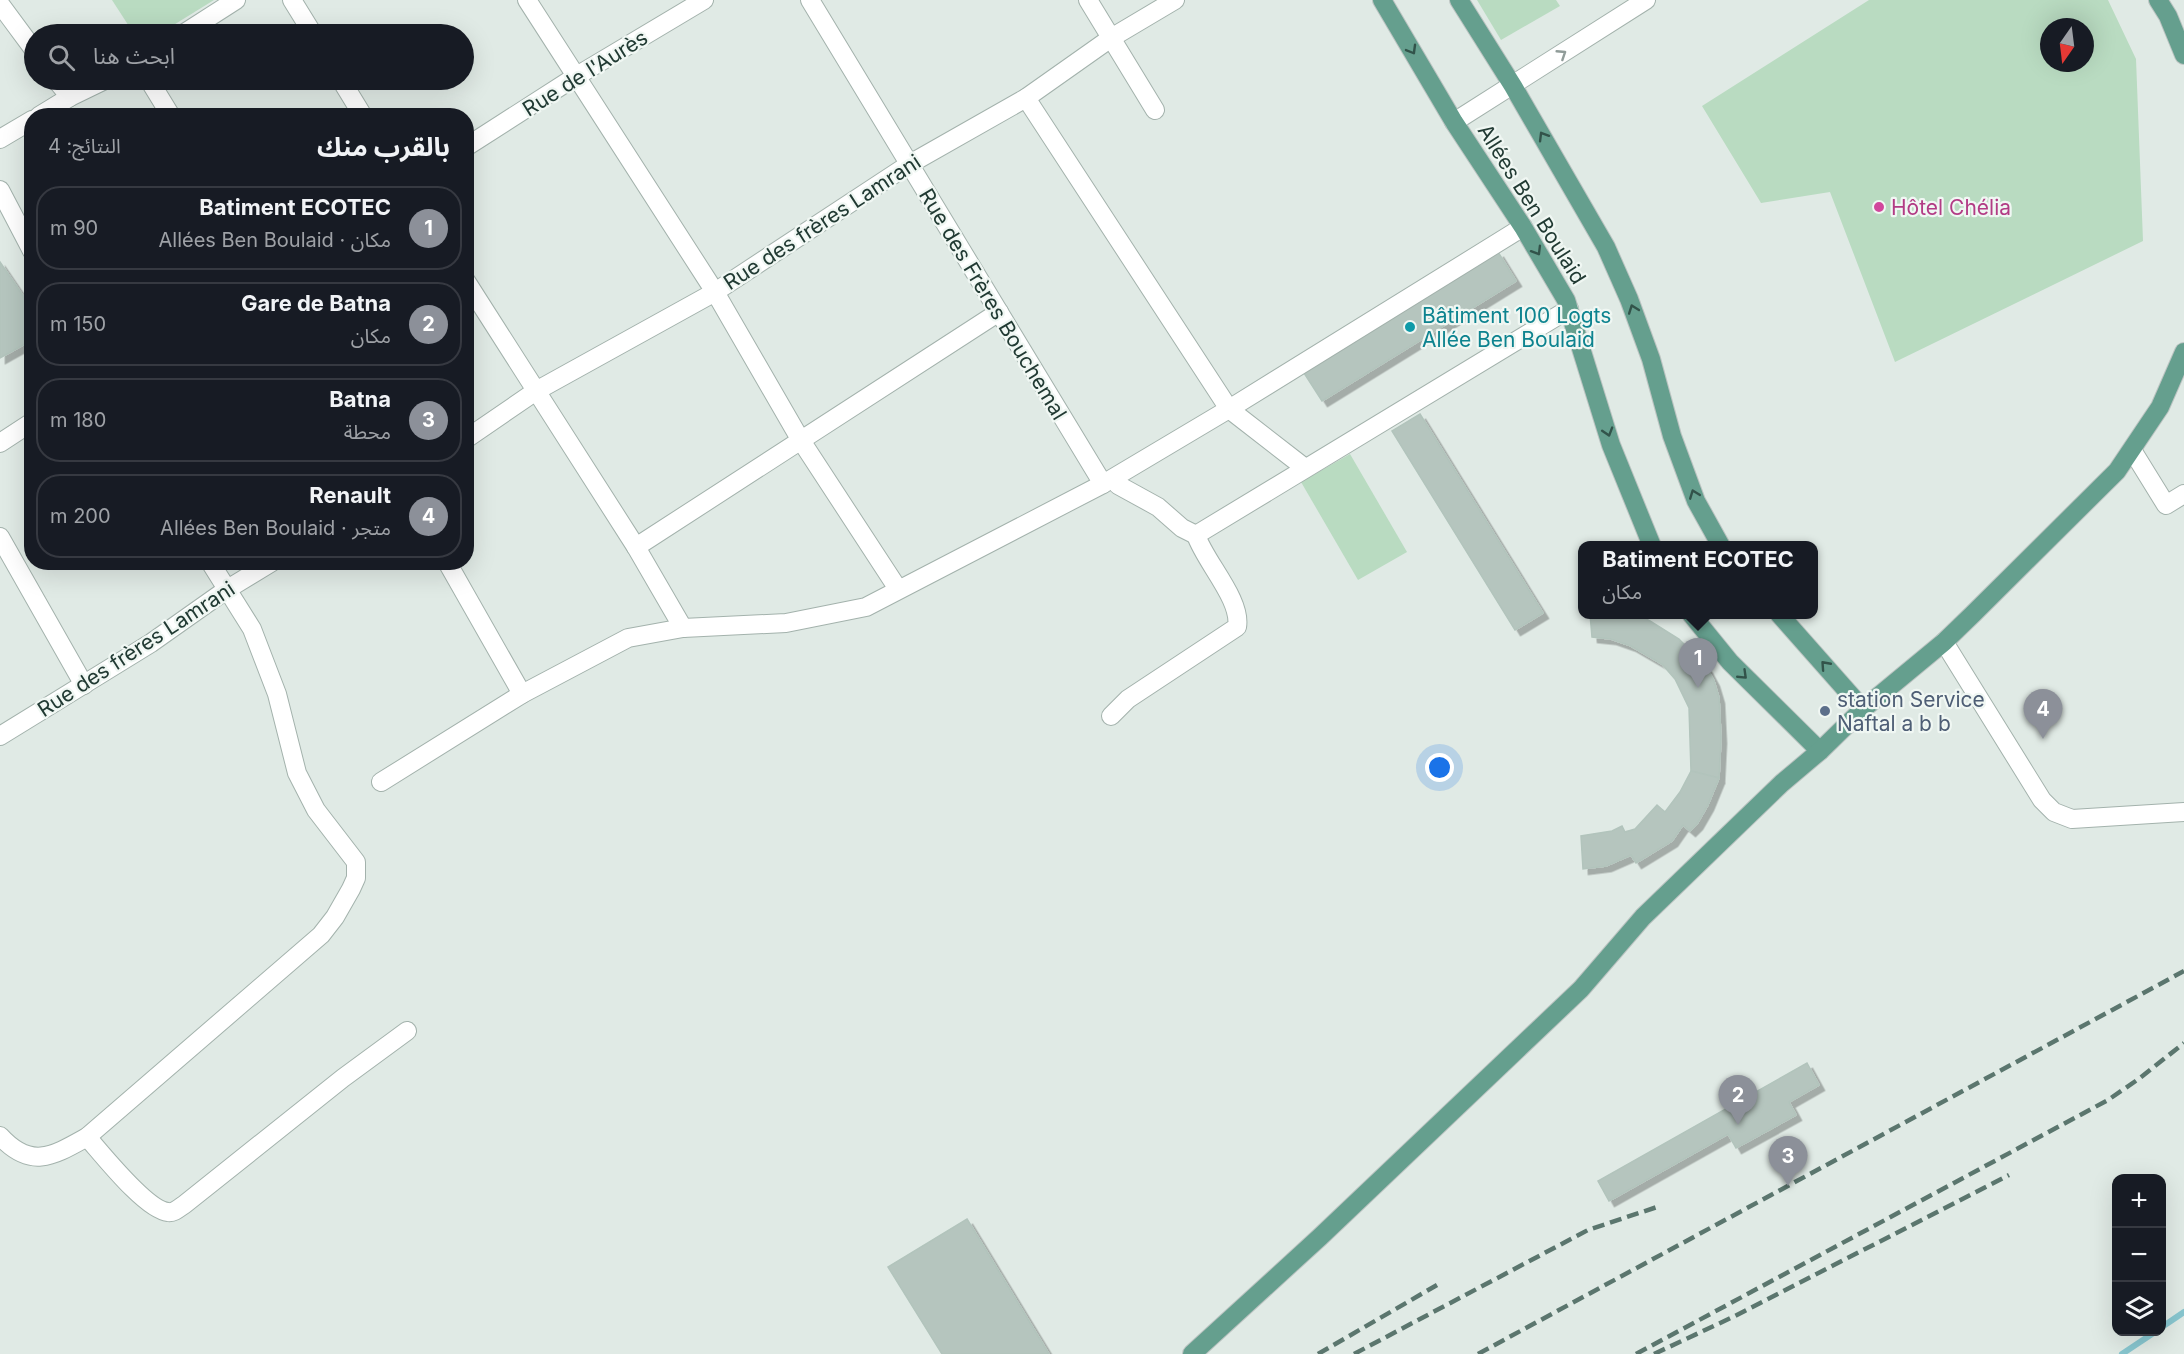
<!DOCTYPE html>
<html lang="ar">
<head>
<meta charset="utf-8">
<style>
  :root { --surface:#171b24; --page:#242831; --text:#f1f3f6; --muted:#9ea1a6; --line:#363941; --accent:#8c9099 }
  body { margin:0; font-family:Inter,"Noto Sans Arabic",sans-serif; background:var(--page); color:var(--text); direction:rtl }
  .controls { position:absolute; right:18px; bottom:18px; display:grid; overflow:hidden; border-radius:12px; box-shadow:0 6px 24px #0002 }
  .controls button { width:54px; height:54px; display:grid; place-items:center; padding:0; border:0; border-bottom:2px solid var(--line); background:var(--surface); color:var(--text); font:30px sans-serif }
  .compass { position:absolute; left:2040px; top:18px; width:54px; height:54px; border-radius:50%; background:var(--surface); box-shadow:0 6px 24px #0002; rotate:194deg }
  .you { position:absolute; left:1440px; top:768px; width:21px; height:21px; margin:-15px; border:4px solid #fff; border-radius:50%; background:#1a73e8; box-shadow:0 0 0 9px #1a73e833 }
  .badge { display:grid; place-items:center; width:39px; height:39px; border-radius:50%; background:var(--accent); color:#fff; font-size:20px; font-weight:700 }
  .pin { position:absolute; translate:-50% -50px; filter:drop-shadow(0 2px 3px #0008) }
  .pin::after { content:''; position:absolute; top:32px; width:21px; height:18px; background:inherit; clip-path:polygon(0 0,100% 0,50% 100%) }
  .popup { position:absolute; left:1578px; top:541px; width:240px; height:78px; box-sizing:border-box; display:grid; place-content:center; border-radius:12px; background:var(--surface); filter:drop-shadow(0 2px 4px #0005); font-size:20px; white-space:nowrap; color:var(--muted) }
  .popup b { font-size:22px; color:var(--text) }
  .popup::after { content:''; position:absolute; left:50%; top:100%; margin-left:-12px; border:12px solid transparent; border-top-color:var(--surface) }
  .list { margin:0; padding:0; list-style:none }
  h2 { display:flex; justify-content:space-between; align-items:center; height:78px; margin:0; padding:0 24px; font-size:26px }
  h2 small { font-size:20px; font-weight:400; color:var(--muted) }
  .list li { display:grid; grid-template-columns:39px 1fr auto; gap:18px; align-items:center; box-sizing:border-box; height:84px; margin:0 12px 12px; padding:0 12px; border:2px solid var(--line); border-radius:24px }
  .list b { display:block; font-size:22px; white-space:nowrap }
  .list p { margin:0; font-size:20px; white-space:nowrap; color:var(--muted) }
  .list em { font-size:20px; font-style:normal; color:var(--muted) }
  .icon { flex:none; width:33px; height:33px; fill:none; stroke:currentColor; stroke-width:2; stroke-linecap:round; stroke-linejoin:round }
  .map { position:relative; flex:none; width:2184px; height:1354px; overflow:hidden; direction:ltr }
  .search { position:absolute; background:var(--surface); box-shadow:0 6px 24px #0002; left:24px; top:24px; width:450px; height:66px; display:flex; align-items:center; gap:15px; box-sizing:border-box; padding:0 21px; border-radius:33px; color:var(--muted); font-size:22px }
  .panel { position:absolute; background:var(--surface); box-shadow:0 6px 24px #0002; left:24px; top:108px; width:450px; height:462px; border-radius:24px; direction:rtl }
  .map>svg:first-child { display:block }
  .green { fill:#b9dbc1; fill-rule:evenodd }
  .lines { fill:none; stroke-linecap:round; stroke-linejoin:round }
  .stream { stroke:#88c6cf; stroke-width:6 }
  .building { fill:#b5c5be; stroke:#b2c4bc; stroke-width:1.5; filter:url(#shadow) }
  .minor-casing { stroke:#a3b2ac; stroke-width:20 }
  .major-casing { stroke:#bcc4c2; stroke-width:20 }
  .minor { stroke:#fff; stroke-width:18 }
  .major { stroke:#659f8e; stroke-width:18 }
  .rail { stroke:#5b766e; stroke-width:4.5; stroke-dasharray:12 6; stroke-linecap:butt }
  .oneway { stroke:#32534a }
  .oneway2 { stroke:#909c99 }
  .hotel-dot { fill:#d1479c; stroke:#f0f7f3; stroke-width:2 }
  .culture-dot { fill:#0f9aa8; stroke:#f0f7f3; stroke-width:2 }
  .service-dot { fill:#5c6f8a; stroke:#f0f7f3; stroke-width:2 }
  .labels { text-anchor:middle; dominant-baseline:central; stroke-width:4.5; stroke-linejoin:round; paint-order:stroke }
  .street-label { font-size:21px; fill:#213a33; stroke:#f0f7f3 }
  .hotel-label { font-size:21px; fill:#b23c85; stroke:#f0f7f3; text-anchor:start }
  .culture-label { font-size:21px; fill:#0d838f; stroke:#f0f7f3; text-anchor:start }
  .service-label { font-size:21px; fill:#4e5e75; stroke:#f0f7f3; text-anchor:start }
</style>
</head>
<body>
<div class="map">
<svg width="2184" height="1354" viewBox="0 0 2184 1354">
  <defs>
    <filter id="shadow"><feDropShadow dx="5.5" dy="5.5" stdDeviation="0" flood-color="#0004"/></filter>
  </defs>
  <rect width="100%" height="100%" fill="#e0eae5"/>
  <g class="green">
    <polygon points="112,0 214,0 159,34 134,34"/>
    <polygon points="1477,0 1556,0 1560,6 1501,40"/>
    <path d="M1869,0H2108L2136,59L2143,241L1895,362L1830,192L1761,203L1702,106ZM2049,27H2085V63H2049Z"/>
    <polygon points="1350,454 1407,552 1358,580 1301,482"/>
  </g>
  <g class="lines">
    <g class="stream">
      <polyline points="2162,1327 2184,1312"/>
      <polyline points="2122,1354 2155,1332"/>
    </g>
  </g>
  <g class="building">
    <polygon points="1498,252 1516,281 1322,401 1304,373"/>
    <polygon points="0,262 32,309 32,340 0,358"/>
    <polygon points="1420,414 1543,613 1515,630 1392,431"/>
    <polygon points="1590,614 1636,614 1650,621 1679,639 1707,668 1714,681 1719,698 1721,738 1719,778 1691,771 1689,708 1675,679 1662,664 1631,646 1611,639 1592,637"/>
    <polygon points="1691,771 1719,778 1708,805 1697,824 1690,831 1683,825 1672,841 1636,863 1631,855 1606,866 1583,869 1581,836 1612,831 1622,826 1625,832 1635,829 1657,805 1665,812 1680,792"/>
    <polygon points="1807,1063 1819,1085 1789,1102 1796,1115 1736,1148 1728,1134 1609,1201 1598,1181"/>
    <polygon points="967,1219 1049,1354 942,1354 888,1267"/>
  </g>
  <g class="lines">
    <defs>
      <g id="minor">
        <polyline points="292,0 313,34"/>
        <polyline points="527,0 715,292 800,439 898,589"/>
        <polyline points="810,0 1103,484"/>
        <polyline points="1088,0 1155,110"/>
        <polyline points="0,4 34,50"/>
        <polyline points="183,34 236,0"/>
        <polyline points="56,80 70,97"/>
        <polyline points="149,80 171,116"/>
        <polyline points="341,80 363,116"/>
        <polyline points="1026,98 1229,409 1305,468"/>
        <polyline points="39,116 70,97 105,80"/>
        <polyline points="1454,122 1646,0"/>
        <polyline points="0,139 32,120"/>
        <polyline points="466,147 575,77 704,0"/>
        <polyline points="0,190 32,251"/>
        <polyline points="466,281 636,547 683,628"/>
        <polyline points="466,439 536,391 715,292 908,165 1026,98 1111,38 1175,0"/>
        <polyline points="0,443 32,422"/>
        <polyline points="2132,450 2166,505 2184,494"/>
        <polyline points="1118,485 1158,507 1182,528 1196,535"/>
        <polyline points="0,537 84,685"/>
        <polyline points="636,547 999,312"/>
        <polyline points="447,562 522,694"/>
        <polyline points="1944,642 2042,800 2054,812 2072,819 2184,812"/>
        <path d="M1111,716L1128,699L1237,627C1242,600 1205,562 1196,535L1569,309"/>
        <polyline points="0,736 151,643 226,590 272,562"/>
        <polyline points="381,782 522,694 628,638 683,628 786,623 866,607 1103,484 1229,409 1523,227"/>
        <path d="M0,1136C31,1170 53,1156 87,1137L321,935L335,917L351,889L356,878V862L316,810L297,773L277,694L252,629L210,562"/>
        <path d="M87,1137C103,1155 146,1210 168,1212C174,1213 179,1208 185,1204L343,1078L407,1031"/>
      </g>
      <g id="major">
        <polyline points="1382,0 1454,122 1523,227 1566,300 1611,445 1652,546"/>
        <polyline points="1459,0 1513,86 1606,247 1629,299 1651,359 1672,436 1696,501 1721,546"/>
        <polyline points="2158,0 2168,16 2184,55"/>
        <polyline points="1691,614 1730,662 1820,751"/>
        <polyline points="1779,614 1863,709"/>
        <polyline points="1192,1354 1320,1237 1581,989 1643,917 1782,783 1820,751 1863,709 1944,642 1973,614 2117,471 2160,407 2184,352"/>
      </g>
    </defs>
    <use href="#minor" class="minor-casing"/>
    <use href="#major" class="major-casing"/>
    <use href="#minor" class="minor"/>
    <use href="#major" class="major"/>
    <g class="rail">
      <polyline points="1318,1354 1437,1285"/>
      <polyline points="1354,1354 1588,1230 1657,1207"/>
      <polyline points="1478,1354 2184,971"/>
      <polyline points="1636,1354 2108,1100 2140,1078 2184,1043"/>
      <polyline points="1654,1354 1735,1316 2009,1175"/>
    </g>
  </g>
  <defs><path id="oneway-chevron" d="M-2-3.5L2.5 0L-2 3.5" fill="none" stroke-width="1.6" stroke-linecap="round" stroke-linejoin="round" transform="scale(1.5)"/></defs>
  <g class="oneway">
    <use href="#oneway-chevron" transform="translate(1412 50) rotate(60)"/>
    <use href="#oneway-chevron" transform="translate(1543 136) rotate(-121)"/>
    <use href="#oneway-chevron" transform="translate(1537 251) rotate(59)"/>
    <use href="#oneway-chevron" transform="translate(1633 309) rotate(-110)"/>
    <use href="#oneway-chevron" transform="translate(1608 432) rotate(73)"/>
    <use href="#oneway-chevron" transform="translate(1694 494) rotate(-111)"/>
    <use href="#oneway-chevron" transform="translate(1825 665) rotate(-132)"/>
    <use href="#oneway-chevron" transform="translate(1743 675) rotate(44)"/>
  </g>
  <use class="oneway2" href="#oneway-chevron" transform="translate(1562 54) rotate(-33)"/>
  <circle class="hotel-dot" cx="1879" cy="207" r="6"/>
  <circle class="culture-dot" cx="1410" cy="327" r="6"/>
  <circle class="service-dot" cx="1825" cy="711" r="6"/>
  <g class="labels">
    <g class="street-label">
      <text transform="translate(585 73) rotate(-32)">Rue de l'Aurès</text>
      <text transform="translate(1532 204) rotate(58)">Allées Ben Boulaid</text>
      <text transform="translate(822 222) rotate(-33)">Rue des frères Lamrani</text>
      <text transform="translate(993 304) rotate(59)">Rue des Frères Bouchemal</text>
      <text transform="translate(136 649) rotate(-33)">Rue des frères Lamrani</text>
    </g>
    <g class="hotel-label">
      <text x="1891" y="207">Hôtel Chélia</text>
    </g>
    <g class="culture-label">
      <text x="1422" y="315">Bâtiment 100 Logts<tspan x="1422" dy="24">Allée Ben Boulaid</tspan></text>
    </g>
    <g class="service-label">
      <text x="1837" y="699">station Service<tspan x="1837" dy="24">Naftal a b b</tspan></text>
    </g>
  </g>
</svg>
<div class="controls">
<button>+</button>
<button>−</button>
<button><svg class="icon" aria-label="layers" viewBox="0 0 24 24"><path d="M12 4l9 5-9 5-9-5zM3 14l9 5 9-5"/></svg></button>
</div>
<svg class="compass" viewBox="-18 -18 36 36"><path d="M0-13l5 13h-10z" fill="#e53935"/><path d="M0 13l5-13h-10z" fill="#9ea1a6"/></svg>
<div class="you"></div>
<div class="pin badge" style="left:1698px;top:688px">1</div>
<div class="popup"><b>Batiment ECOTEC</b>مكان</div>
<div class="pin badge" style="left:1738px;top:1125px">2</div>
<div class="pin badge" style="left:1788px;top:1186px">3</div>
<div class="pin badge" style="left:2043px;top:739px">4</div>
<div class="search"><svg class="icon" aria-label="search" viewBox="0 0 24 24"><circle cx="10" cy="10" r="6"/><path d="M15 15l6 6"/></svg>ابحث هنا</div>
<section class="panel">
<h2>بالقرب منك<small>النتائج: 4</small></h2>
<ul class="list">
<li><span class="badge">1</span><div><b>Batiment ECOTEC</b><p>مكان · Allées Ben Boulaid</p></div><em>90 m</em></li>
<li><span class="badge">2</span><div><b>Gare de Batna</b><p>مكان</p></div><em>150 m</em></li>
<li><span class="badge">3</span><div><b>Batna</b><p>محطة</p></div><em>180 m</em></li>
<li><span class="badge">4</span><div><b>Renault</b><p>متجر · Allées Ben Boulaid</p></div><em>200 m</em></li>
</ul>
</section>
</div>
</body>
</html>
